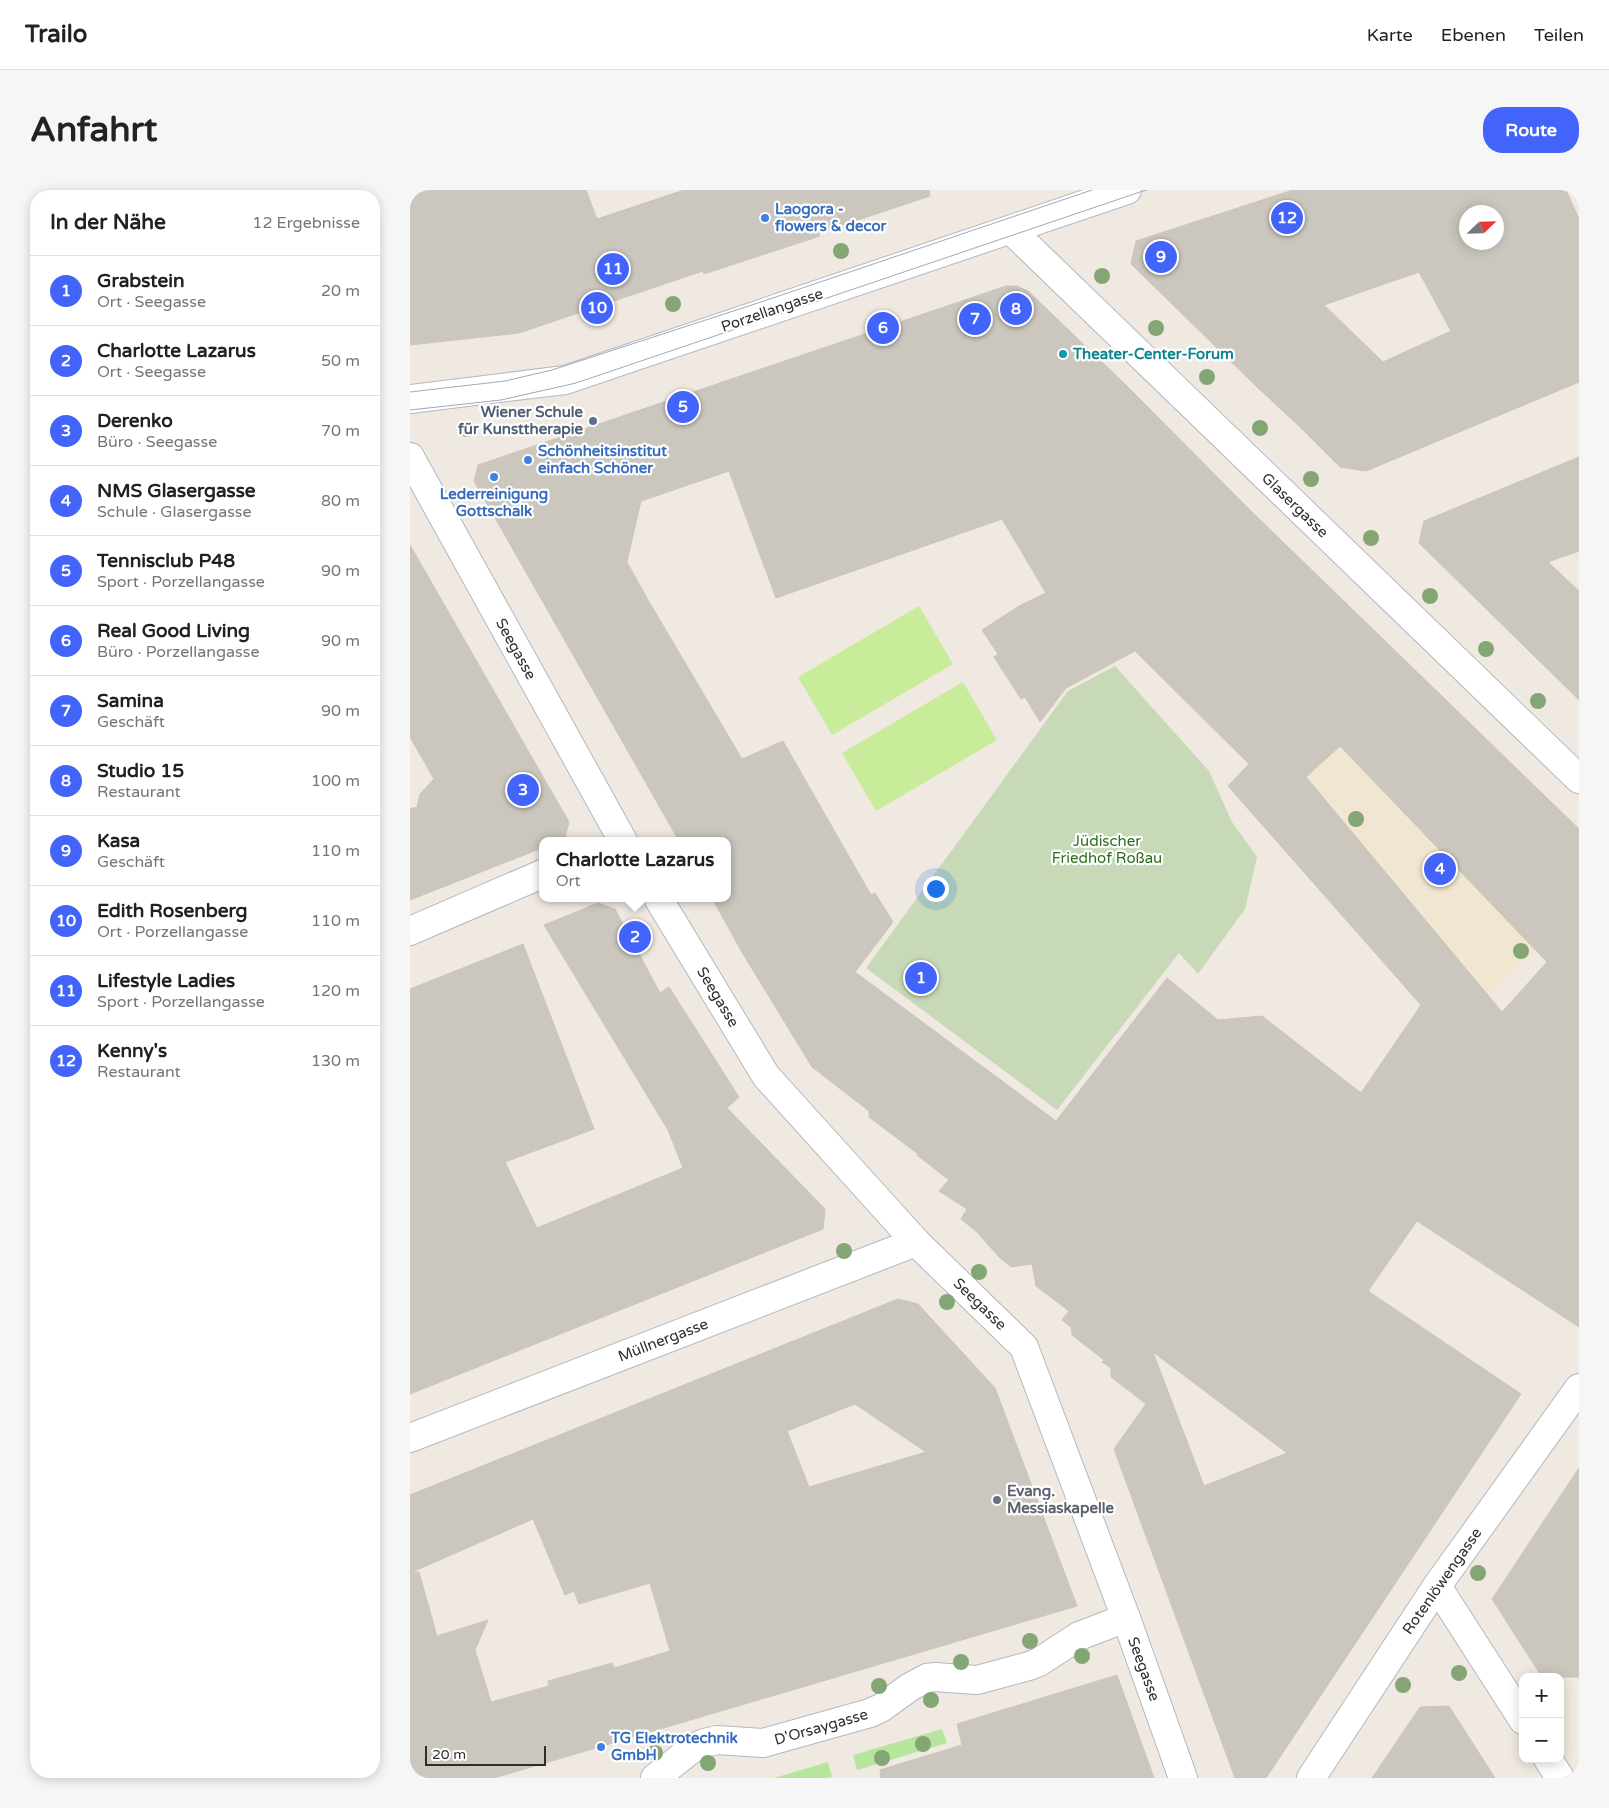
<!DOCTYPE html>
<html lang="de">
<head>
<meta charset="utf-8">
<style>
  :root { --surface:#fff; --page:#f6f6f6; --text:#222; --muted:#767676; --line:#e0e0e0; --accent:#4264fb }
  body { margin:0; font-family:"Varela Round",sans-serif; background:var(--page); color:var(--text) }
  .controls { position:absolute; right:15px; bottom:15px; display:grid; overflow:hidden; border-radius:10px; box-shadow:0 2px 12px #0003 }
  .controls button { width:45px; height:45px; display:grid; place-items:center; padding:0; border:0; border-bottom:1px solid var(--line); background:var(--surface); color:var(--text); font:25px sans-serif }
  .compass { position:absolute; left:1049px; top:15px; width:45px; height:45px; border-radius:50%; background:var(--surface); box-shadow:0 2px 12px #0003; rotate:67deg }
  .scale { position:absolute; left:15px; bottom:12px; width:121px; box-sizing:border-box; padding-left:5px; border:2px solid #2e2e2e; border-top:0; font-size:14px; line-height:18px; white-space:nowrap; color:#2e2e2e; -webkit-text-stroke:4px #fff; paint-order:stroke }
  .you { position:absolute; left:525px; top:698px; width:18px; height:18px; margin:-12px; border:4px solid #fff; border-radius:50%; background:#1a73e8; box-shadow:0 0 0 8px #1a73e833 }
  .badge { display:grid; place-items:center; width:32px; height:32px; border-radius:50%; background:var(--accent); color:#fff; font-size:16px; font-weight:700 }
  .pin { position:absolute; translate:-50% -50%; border:2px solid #fff; box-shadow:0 1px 5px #0006 }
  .popup { position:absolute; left:129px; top:647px; width:192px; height:65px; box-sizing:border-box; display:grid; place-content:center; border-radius:10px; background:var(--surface); filter:drop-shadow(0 1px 4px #0005); font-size:16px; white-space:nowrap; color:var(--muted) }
  .popup b { font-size:19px; color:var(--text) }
  .popup::after { content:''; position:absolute; left:50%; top:100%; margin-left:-10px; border:10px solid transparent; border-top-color:var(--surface) }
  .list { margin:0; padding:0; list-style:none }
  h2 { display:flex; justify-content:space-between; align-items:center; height:65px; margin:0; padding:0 20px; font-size:21px }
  h2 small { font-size:16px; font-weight:400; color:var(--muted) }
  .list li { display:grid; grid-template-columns:32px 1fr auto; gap:15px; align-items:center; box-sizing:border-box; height:70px; padding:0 20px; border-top:1px solid var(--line) }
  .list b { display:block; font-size:19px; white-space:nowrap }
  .list p { margin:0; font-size:16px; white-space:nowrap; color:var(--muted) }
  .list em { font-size:16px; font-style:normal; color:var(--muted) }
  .map { position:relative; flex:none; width:1169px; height:1588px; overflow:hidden; border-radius:20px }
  header { display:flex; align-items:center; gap:30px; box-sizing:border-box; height:70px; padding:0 25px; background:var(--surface); border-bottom:1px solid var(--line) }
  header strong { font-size:24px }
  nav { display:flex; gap:28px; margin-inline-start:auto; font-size:18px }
  .intro { display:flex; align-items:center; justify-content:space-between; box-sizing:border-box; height:120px; padding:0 30px }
  h1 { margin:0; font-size:35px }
  .button { padding:12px 22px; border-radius:20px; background:var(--accent); color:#fff; font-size:18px; font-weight:700 }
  main { display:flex; gap:30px; padding:0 30px }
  aside { flex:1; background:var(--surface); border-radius:20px; box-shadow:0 2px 12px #0003 }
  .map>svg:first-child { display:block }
  .education { fill:#f0e6d1 }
  .green { fill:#b6e59e }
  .cemetery { fill:#c8d9b8 }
  .pitch { fill:#c9ec9a }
  .building { fill:#cbc7bf; stroke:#cbc5ba; fill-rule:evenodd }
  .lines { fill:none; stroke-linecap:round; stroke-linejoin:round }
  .minor-casing { stroke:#b4b7c1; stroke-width:30 }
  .minor { stroke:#fff; stroke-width:28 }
  .tram { stroke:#a3a6b8; stroke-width:1 }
  .tree { fill:#84a574 }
  .shop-dot { fill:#3f7fe0; stroke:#fff; stroke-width:2 }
  .culture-dot { fill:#0f9aa8; stroke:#fff; stroke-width:2 }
  .service-dot { fill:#5c6f8a; stroke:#fff; stroke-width:2 }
  .worship-dot { fill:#6b7280; stroke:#fff; stroke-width:2 }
  .labels { text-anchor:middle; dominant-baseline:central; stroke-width:4.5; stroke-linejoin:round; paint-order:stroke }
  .shop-label { font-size:15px; font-weight:bold; fill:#366cbe; stroke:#fff; text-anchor:start }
  .street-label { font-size:15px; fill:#2e2e2e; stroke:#fff }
  .culture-label { font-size:15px; font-weight:bold; fill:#0d838f; stroke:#fff; text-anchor:start }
  .service-label { font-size:15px; font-weight:bold; fill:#4e5e75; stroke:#fff; text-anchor:end }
  .park-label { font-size:15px; fill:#2c6e1b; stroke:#fff }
  .worship-label { font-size:15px; font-weight:bold; fill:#5b616d; stroke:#fff; text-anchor:start }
</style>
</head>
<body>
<header>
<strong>Trailo</strong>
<nav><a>Karte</a><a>Ebenen</a><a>Teilen</a></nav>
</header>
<div class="intro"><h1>Anfahrt</h1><a class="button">Route</a></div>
<main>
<aside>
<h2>In der Nähe<small>12 Ergebnisse</small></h2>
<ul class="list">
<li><span class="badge">1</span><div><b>Grabstein</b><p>Ort · Seegasse</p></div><em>20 m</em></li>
<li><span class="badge">2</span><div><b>Charlotte Lazarus</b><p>Ort · Seegasse</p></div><em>50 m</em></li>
<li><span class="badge">3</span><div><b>Derenko</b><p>Büro · Seegasse</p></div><em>70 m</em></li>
<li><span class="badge">4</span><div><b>NMS Glasergasse</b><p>Schule · Glasergasse</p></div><em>80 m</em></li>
<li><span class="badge">5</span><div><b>Tennisclub P48</b><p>Sport · Porzellangasse</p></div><em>90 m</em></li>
<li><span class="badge">6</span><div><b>Real Good Living</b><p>Büro · Porzellangasse</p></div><em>90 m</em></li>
<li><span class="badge">7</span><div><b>Samina</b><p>Geschäft</p></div><em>90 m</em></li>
<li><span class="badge">8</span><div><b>Studio 15</b><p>Restaurant</p></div><em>100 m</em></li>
<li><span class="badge">9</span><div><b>Kasa</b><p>Geschäft</p></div><em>110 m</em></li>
<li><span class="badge">10</span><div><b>Edith Rosenberg</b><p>Ort · Porzellangasse</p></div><em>110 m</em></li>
<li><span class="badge">11</span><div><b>Lifestyle Ladies</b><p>Sport · Porzellangasse</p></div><em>120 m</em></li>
<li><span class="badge">12</span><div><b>Kenny's</b><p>Restaurant</p></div><em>130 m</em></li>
</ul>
</aside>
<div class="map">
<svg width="1169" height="1588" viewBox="0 0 1169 1588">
  <rect width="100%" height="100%" fill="#efe9e1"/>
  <polygon class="education" points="968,443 1169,639 1169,718 1039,845 818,596"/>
  <g class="green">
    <polygon points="532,1539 537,1553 447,1580 443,1565"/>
    <polygon points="418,1572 422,1587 417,1588 364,1588"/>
  </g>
  <polygon class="cemetery" points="705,476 799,581 822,632 847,667 835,719 788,784 769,763 647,920 456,778 658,501"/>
  <g class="pitch">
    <polygon points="509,416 543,474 422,545 388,487"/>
    <polygon points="553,492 587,550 466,621 432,563"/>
  </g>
  <g class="building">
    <polygon points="0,0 176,0 187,29 274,0 519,0 520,6 409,43 410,46 294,84 293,81 109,143 0,155"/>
    <path d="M883,0H1156L1169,29V192L956,281L930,277L890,237L847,197L721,74L726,51ZM1056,22H1086V52H1056ZM1009,82L1041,141L973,172L914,115Z"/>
    <path d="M596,96H607L618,101L717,196L841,321L1169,639V1137L1007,1031L958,1101L1111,1204L856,1588H825L704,1259L736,1214L701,1187V1178L692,1172L694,1170L662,1145L661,1137L652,1130L659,1121L626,1096L622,1074L601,1077L589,1067L567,1042L551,1029L557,1019L529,1001L539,990L507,965L508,964L459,927V921L402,877L333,764L302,708H318V651H269L64,291L68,275ZM319,281L366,408L592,329L636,403L609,416L572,440L588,464L584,467L611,509L615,507L630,532L656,498L725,461L839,574L818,596L1011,815L951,903L852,826L808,830L757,788L646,931L445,782L483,732L465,703L461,705L373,551L332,569L238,410L217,372L231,311ZM930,556L1137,772L1092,822L896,587ZM743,1162L877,1263L794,1296Z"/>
    <polygon points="1169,267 1169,361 1138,372 1169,401 1169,510 1009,353 1014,331"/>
    <polygon points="0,355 159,632 154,650 132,651 132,658 0,710 0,619 7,617 10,604 24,589 0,547"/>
    <polygon points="188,713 205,719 250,803 259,797 329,907 317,918 415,1019 413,1039 0,1204 0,799 113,754 184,939 95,972 127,1038 273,978 258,940 134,735"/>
    <path d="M488,1109L508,1114L585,1198L667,1416L84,1588H0V1383L9,1382L27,1446L78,1430L65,1460L81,1512L139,1496L138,1491L202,1473L204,1478L260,1461L240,1393L169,1414L164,1401L155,1405L123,1329L0,1383V1305ZM445,1214L516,1262L399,1297L377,1241Z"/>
    <polygon points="1169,1278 1169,1487 1132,1487 1082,1409"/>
    <polygon points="707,1485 744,1588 471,1588 470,1580 552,1555 547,1534"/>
    <polygon points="1039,1516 1085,1588 962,1588 1010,1517"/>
  </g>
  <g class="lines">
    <defs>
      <g id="minor">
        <polyline points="601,40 1169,589"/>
        <polyline points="0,209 155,190 717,0"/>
        <polyline points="0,267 213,651"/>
        <polyline points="248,708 356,886 506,1052 614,1157 716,1428 773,1588"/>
        <polyline points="0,741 132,684"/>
        <polyline points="0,1248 506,1052"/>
        <polyline points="1027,1396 1113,1530"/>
        <polyline points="1138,1569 1150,1588"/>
        <polyline points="245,1588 283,1558 294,1553 307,1550 353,1553 460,1523 471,1518 500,1497 517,1488 525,1487 567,1490 619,1476 629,1472 669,1446 716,1428"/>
        <polyline points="901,1588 1027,1396 1169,1198"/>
      </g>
    </defs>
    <use href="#minor" class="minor-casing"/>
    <use href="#minor" class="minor"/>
    <g class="tram">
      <polyline points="0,202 95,191 142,180 351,112 682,0"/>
      <polyline points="0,220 91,210 166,193 736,0"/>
    </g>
  </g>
  <g class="tree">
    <circle cx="431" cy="61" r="8"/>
    <circle cx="692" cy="86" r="8"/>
    <circle cx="263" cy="114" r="8"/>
    <circle cx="746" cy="138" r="8"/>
    <circle cx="797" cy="187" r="8"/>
    <circle cx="850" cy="238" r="8"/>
    <circle cx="57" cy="239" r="8"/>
    <circle cx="901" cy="289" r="8"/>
    <circle cx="961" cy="348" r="8"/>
    <circle cx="1020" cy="406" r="8"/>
    <circle cx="1076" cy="459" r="8"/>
    <circle cx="1128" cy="511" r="8"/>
    <circle cx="946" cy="629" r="8"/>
    <circle cx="1111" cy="761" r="8"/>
    <circle cx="434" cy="1061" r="8"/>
    <circle cx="569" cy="1082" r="8"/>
    <circle cx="537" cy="1112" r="8"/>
    <circle cx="1068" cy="1383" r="8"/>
    <circle cx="620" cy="1451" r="8"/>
    <circle cx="672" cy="1466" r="8"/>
    <circle cx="551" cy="1472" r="8"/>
    <circle cx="1049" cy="1483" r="8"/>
    <circle cx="993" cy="1495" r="8"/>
    <circle cx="469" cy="1496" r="8"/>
    <circle cx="521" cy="1510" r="8"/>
    <circle cx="513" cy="1554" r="8"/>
    <circle cx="245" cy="1563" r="8"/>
    <circle cx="472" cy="1568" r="8"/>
    <circle cx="298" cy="1573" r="8"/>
  </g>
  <g class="shop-dot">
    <circle cx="355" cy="28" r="5"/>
    <circle cx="118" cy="270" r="5"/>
    <circle cx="84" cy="287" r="5"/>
    <circle cx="191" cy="1557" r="5"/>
  </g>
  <circle class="culture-dot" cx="653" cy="164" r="5"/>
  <circle class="service-dot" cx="183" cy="231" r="5"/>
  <circle class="worship-dot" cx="587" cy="1310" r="5"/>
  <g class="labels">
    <g class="shop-label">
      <text x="365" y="19">Laogora -<tspan x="365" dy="17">flowers &amp; decor</tspan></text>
      <text x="128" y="261">Schönheitsinstitut<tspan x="128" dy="17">einfach Schöner</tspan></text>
      <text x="84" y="304" text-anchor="middle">Lederreinigung<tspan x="84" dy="17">Gottschalk</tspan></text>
      <text x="201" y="1548">TG Elektrotechnik<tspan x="201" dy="17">GmbH</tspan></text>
    </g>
    <g class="street-label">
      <text transform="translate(362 120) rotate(-19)">Porzellangasse</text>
      <text transform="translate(885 315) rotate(44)">Glasergasse</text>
      <text transform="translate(106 459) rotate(61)">Seegasse</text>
      <text transform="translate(308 807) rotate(59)">Seegasse</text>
      <text transform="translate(570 1114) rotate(44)">Seegasse</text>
      <text transform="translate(253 1150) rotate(-21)">Müllnergasse</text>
      <text transform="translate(1032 1391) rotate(-55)">Rotenlöwengasse</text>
      <text transform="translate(734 1479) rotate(70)">Seegasse</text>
      <text transform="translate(411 1537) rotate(-16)">D'Orsaygasse</text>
    </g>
    <g class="culture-label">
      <text x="663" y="164">Theater-Center-Forum</text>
    </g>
    <g class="service-label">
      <text x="173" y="222">Wiener Schule<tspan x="173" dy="17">für Kunsttherapie</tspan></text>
    </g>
    <g class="park-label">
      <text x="697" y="651">Jüdischer<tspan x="697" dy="17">Friedhof Roßau</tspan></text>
    </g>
    <g class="worship-label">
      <text x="597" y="1301">Evang.<tspan x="597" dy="17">Messiaskapelle</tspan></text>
    </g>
  </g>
</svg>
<div class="controls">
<button>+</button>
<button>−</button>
</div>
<svg class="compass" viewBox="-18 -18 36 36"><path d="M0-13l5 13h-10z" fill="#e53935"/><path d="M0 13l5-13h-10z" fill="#767676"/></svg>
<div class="scale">20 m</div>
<div class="you"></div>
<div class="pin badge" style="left:511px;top:788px">1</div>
<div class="pin badge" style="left:225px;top:747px">2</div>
<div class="popup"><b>Charlotte Lazarus</b>Ort</div>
<div class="pin badge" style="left:113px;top:600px">3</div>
<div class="pin badge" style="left:1030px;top:679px">4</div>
<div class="pin badge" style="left:273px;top:217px">5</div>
<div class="pin badge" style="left:473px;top:138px">6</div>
<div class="pin badge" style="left:565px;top:129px">7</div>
<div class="pin badge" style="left:606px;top:119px">8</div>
<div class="pin badge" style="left:751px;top:67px">9</div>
<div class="pin badge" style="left:187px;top:118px">10</div>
<div class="pin badge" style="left:203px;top:79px">11</div>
<div class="pin badge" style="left:877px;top:28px">12</div>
</div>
</main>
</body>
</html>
